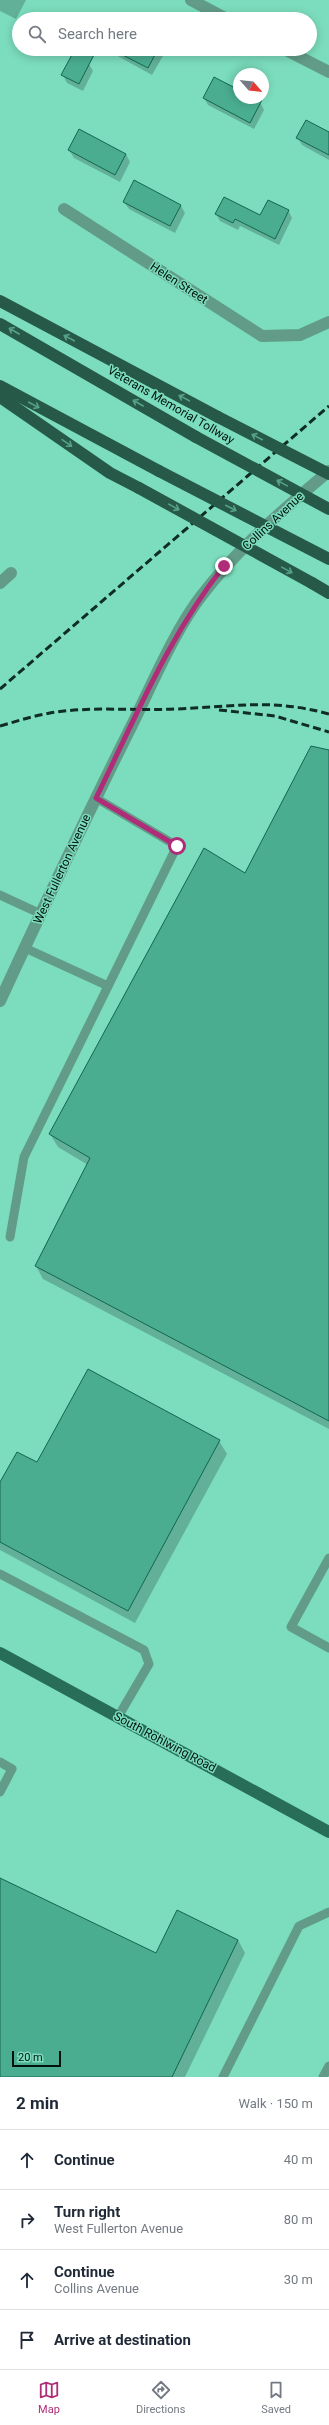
<!DOCTYPE html>
<html lang="en">
<head>
<meta charset="utf-8">
<style>
  :root { --surface:#fff; --page:#f6f6f7; --text:#1f2937; --muted:#747a83; --line:#e0e1e3; --accent:#af2d78 }
  body { margin:0; font-family:Roboto,sans-serif; background:var(--page); color:var(--text) }
  .compass { position:absolute; left:233px; top:68px; width:36px; height:36px; border-radius:50%; background:var(--surface); box-shadow:0 2px 10px #0003; rotate:118deg }
  .scale { position:absolute; left:12px; bottom:10px; width:49px; box-sizing:border-box; padding-left:4px; border:2px solid #00120c; border-top:0; font-size:11px; line-height:14px; white-space:nowrap; color:#00120c; -webkit-text-stroke:3px #7bddbd; paint-order:stroke }
  .stop { position:absolute; width:12px; height:12px; margin:-9px; border:3px solid #af2d78; border-radius:50%; background:#fff }
  .stop.end { background:#af2d78; border-color:#fff; box-shadow:0 1px 4px #0008 }
  .list { margin:0; padding:0; list-style:none }
  h2 { display:flex; justify-content:space-between; align-items:center; height:52px; margin:0; padding:0 16px; font-size:17px }
  h2 small { font-size:13px; font-weight:400; color:var(--muted) }
  .list li { display:grid; grid-template-columns:26px 1fr auto; gap:12px; align-items:center; box-sizing:border-box; height:60px; padding:0 16px; border-top:1px solid var(--line) }
  .list b { display:block; font-size:15px; white-space:nowrap }
  .list p { margin:0; font-size:13px; white-space:nowrap; color:var(--muted) }
  .list em { font-size:13px; font-style:normal; color:var(--muted) }
  .icon { flex:none; width:22px; height:22px; fill:none; stroke:currentColor; stroke-width:2; stroke-linecap:round; stroke-linejoin:round }
  .map { position:relative; flex:none; width:329px; height:2077px; overflow:hidden }
  .search { position:absolute; background:var(--surface); box-shadow:0 2px 10px #0003; left:12px; right:12px; top:12px; height:44px; display:flex; align-items:center; gap:10px; box-sizing:border-box; padding:0 14px; border-radius:22px; color:var(--muted); font-size:15px }
  .sheet { height:292px; background:var(--surface) }
  nav { display:flex; justify-content:space-around; align-items:center; box-sizing:border-box; height:56px; border-top:1px solid var(--line); background:var(--surface); font-size:11px; color:var(--muted) }
  nav a { display:grid; justify-items:center; gap:2px }
  nav .on { color:var(--accent) }
  .map>svg:first-child { display:block }
  .shadow { fill:#0003 }
  .building { fill:#4aad8f; stroke:#136650 }
  .lines { fill:none; stroke-linecap:round; stroke-linejoin:round }
  .service { stroke:#629c88; stroke-width:9 }
  .minor { stroke:#629c88; stroke-width:12 }
  .tertiary { stroke:#629c88; stroke-width:12 }
  .primary { stroke:#276d58; stroke-width:12 }
  .motorway { stroke:#275949; stroke-width:12 }
  .rail { stroke:#102d23; stroke-width:3; stroke-dasharray:8 4; stroke-linecap:butt }
  .motorway-bridge { stroke:#275949; stroke-width:12 }
  .oneway { stroke:#55a289 }
  .route { stroke:#af2d78; stroke-width:5 }
  .labels { text-anchor:middle; dominant-baseline:central; stroke-width:3; stroke-linejoin:round; paint-order:stroke }
  .street-label { font-size:12px; fill:#00120c; stroke:#7bddbd }
</style>
</head>
<body>
<div class="map">
<svg width="329" height="2077" viewBox="0 0 329 2077">
  <rect width="100%" height="100%" fill="#7bddbd"/>
  <g class="shadow">
    <polygon points="0,0 26,0 16,19 0,11"/>
    <polygon points="105,49 159,49 163,56 152,75"/>
    <polygon points="89,64 93,71 83,91 67,83 63,75"/>
    <polygon points="239,91 239,98 252,98 260,102 264,110 254,129 208,105 204,98"/>
    <polygon points="329,133 329,160 302,145 298,138"/>
    <polygon points="69,150 126,154 130,162 120,182 74,158"/>
    <polygon points="135,182 181,206 185,213 175,233 129,209 124,202"/>
    <polygon points="288,210 292,218 279,245 240,226 238,230 220,221 216,214 261,216"/>
    <polygon points="329,751 329,1429 43,1279 36,1266 88,1165 58,1147 50,1134 245,874"/>
    <polygon points="219,1441 227,1454 135,1623 0,1550 0,1484 37,1464"/>
    <polygon points="0,1879 156,1955 177,1911 238,1940 245,1953 185,2077 0,2077"/>
  </g>
  <g class="building">
    <polygon points="75,49 97,49 79,84 61,75"/>
    <polygon points="111,49 158,49 148,68"/>
    <polygon points="214,77 239,90 239,98 263,98 250,123 203,98"/>
    <polygon points="306,120 329,132 329,155 296,138"/>
    <polygon points="79,129 126,154 115,175 68,150"/>
    <polygon points="134,180 181,205 170,226 123,202"/>
    <polygon points="224,197 260,215 268,200 289,210 275,239 235,219 233,223 215,214"/>
    <polygon points="311,746 329,750 329,1421 35,1266 90,1158 49,1134 204,848 245,873"/>
    <polygon points="88,1369 220,1440 128,1611 0,1542 0,1482 17,1452 37,1462"/>
    <polygon points="0,1878 156,1953 177,1910 238,1940 172,2077 0,2077"/>
  </g>
  <g class="lines">
    <g class="service">
      <polyline points="0,895 41,914"/>
      <polyline points="25,948 108,986"/>
      <polyline points="10,1237 24,1157 177,846 96,798"/>
      <polyline points="329,1558 291,1627 329,1648"/>
      <polyline points="0,1574 144,1650 149,1664 118,1717"/>
      <polyline points="0,1762 12,1769 0,1792"/>
      <polyline points="223,2077 299,1926 329,1912"/>
      <polyline points="323,2077 329,2066"/>
    </g>
    <g class="minor">
      <polyline points="191,0 227,19"/>
      <polyline points="284,49 329,72"/>
      <polyline points="64,209 262,336 300,335 329,322"/>
      <polyline points="0,583 11,573"/>
    </g>
    <path class="tertiary" d="M0,1001C43,908 87,815 133,723C152,684 176,628 202,595C238,548 284,509 329,471"/>
    <polyline class="primary" points="0,1653 329,1832"/>
    <g class="motorway">
      <polyline points="0,301 218,417"/>
      <polyline points="0,324 196,437"/>
      <polyline points="0,386 159,471"/>
      <polyline points="0,397 110,473 139,488"/>
      <polyline points="312,583 329,593"/>
    </g>
    <g class="rail">
      <polyline points="0,689 329,406"/>
      <polyline points="219,710 275,716 329,732"/>
      <path d="M0,726C17,721 33,716 50,713C91,706 133,711 175,709C232,707 271,698 329,714"/>
    </g>
    <g class="motorway-bridge">
      <polyline points="218,417 329,474"/>
      <polyline points="196,437 329,509"/>
      <polyline points="159,471 329,559"/>
      <polyline points="139,488 312,583"/>
    </g>
  </g>
  <defs><path id="oneway-shaft" d="M-6 0H5M1.5-3L5.5 0L1.5 3" fill="none" stroke-width="1.6" stroke-linecap="round" stroke-linejoin="round"/></defs>
  <g class="oneway">
    <use href="#oneway-shaft" transform="translate(14 331) rotate(-150)"/>
    <use href="#oneway-shaft" transform="translate(69 338) rotate(-152)"/>
    <use href="#oneway-shaft" transform="translate(184 398) rotate(-152)"/>
    <use href="#oneway-shaft" transform="translate(138 403) rotate(-150)"/>
    <use href="#oneway-shaft" transform="translate(34 405) rotate(28)"/>
    <use href="#oneway-shaft" transform="translate(257 437) rotate(-153)"/>
    <use href="#oneway-shaft" transform="translate(67 443) rotate(35)"/>
    <use href="#oneway-shaft" transform="translate(282 483) rotate(-151)"/>
    <use href="#oneway-shaft" transform="translate(174 507) rotate(29)"/>
    <use href="#oneway-shaft" transform="translate(231 508) rotate(27)"/>
    <use href="#oneway-shaft" transform="translate(287 570) rotate(29)"/>
  </g>
  <g class="lines">
    <path class="route" d="M177,846L96,798C135,719 169,635 224,566"/>
  </g>
  <g class="labels">
    <g class="street-label">
      <text transform="translate(179 283) rotate(33)">Helen Street</text>
      <text transform="translate(171 405) rotate(30)">Veterans Memorial Tollway</text>
      <text transform="translate(273 521) rotate(-43)">Collins Avenue</text>
      <text transform="translate(62 869) rotate(-65)">West Fullerton Avenue</text>
      <text transform="translate(165 1742) rotate(28)">South Rohlwing Road</text>
    </g>
  </g>
</svg>
<svg class="compass" viewBox="-18 -18 36 36"><path d="M0-13l5 13h-10z" fill="#e53935"/><path d="M0 13l5-13h-10z" fill="#747a83"/></svg>
<div class="scale">20 m</div>
<div class="stop" style="left:177px;top:846px"></div>
<div class="stop end" style="left:224px;top:566px"></div>
<div class="search"><svg class="icon" aria-label="search" viewBox="0 0 24 24"><circle cx="10" cy="10" r="6"/><path d="M15 15l6 6"/></svg>Search here</div>
</div>
<section class="sheet">
<h2>2 min<small>Walk · 150 m</small></h2>
<ul class="list">
<li><svg class="icon" aria-label="ahead" viewBox="0 0 24 24"><path d="M12 20V5M6 11l6-6 6 6"/></svg><div><b>Continue</b></div><em>40 m</em></li>
<li><svg class="icon" aria-label="right" viewBox="0 0 24 24"><path d="M7 20v-9h11M14 6l5 5-5 5"/></svg><div><b>Turn right</b><p>West Fullerton Avenue</p></div><em>80 m</em></li>
<li><svg class="icon" aria-label="ahead" viewBox="0 0 24 24"><path d="M12 20V5M6 11l6-6 6 6"/></svg><div><b>Continue</b><p>Collins Avenue</p></div><em>30 m</em></li>
<li><svg class="icon" aria-label="arrive" viewBox="0 0 24 24"><path d="M6 21V4h12l-3 4 3 4H6"/></svg><div><b>Arrive at destination</b></div></li>
</ul>
</section>
<nav>
<a class="on"><svg class="icon" aria-label="map" viewBox="0 0 24 24"><path d="M3 6l6-2 6 2 6-2v14l-6 2-6-2-6 2zM9 4v14M15 6v14"/></svg>Map</a>
<a><svg class="icon" aria-label="directions" viewBox="0 0 24 24"><path d="M12 3l9 9-9 9-9-9zM9 14v-3h6M13 9l2 2-2 2"/></svg>Directions</a>
<a><svg class="icon" aria-label="saved" viewBox="0 0 24 24"><path d="M7 4h10v16l-5-4-5 4z"/></svg>Saved</a>
</nav>
</body>
</html>
